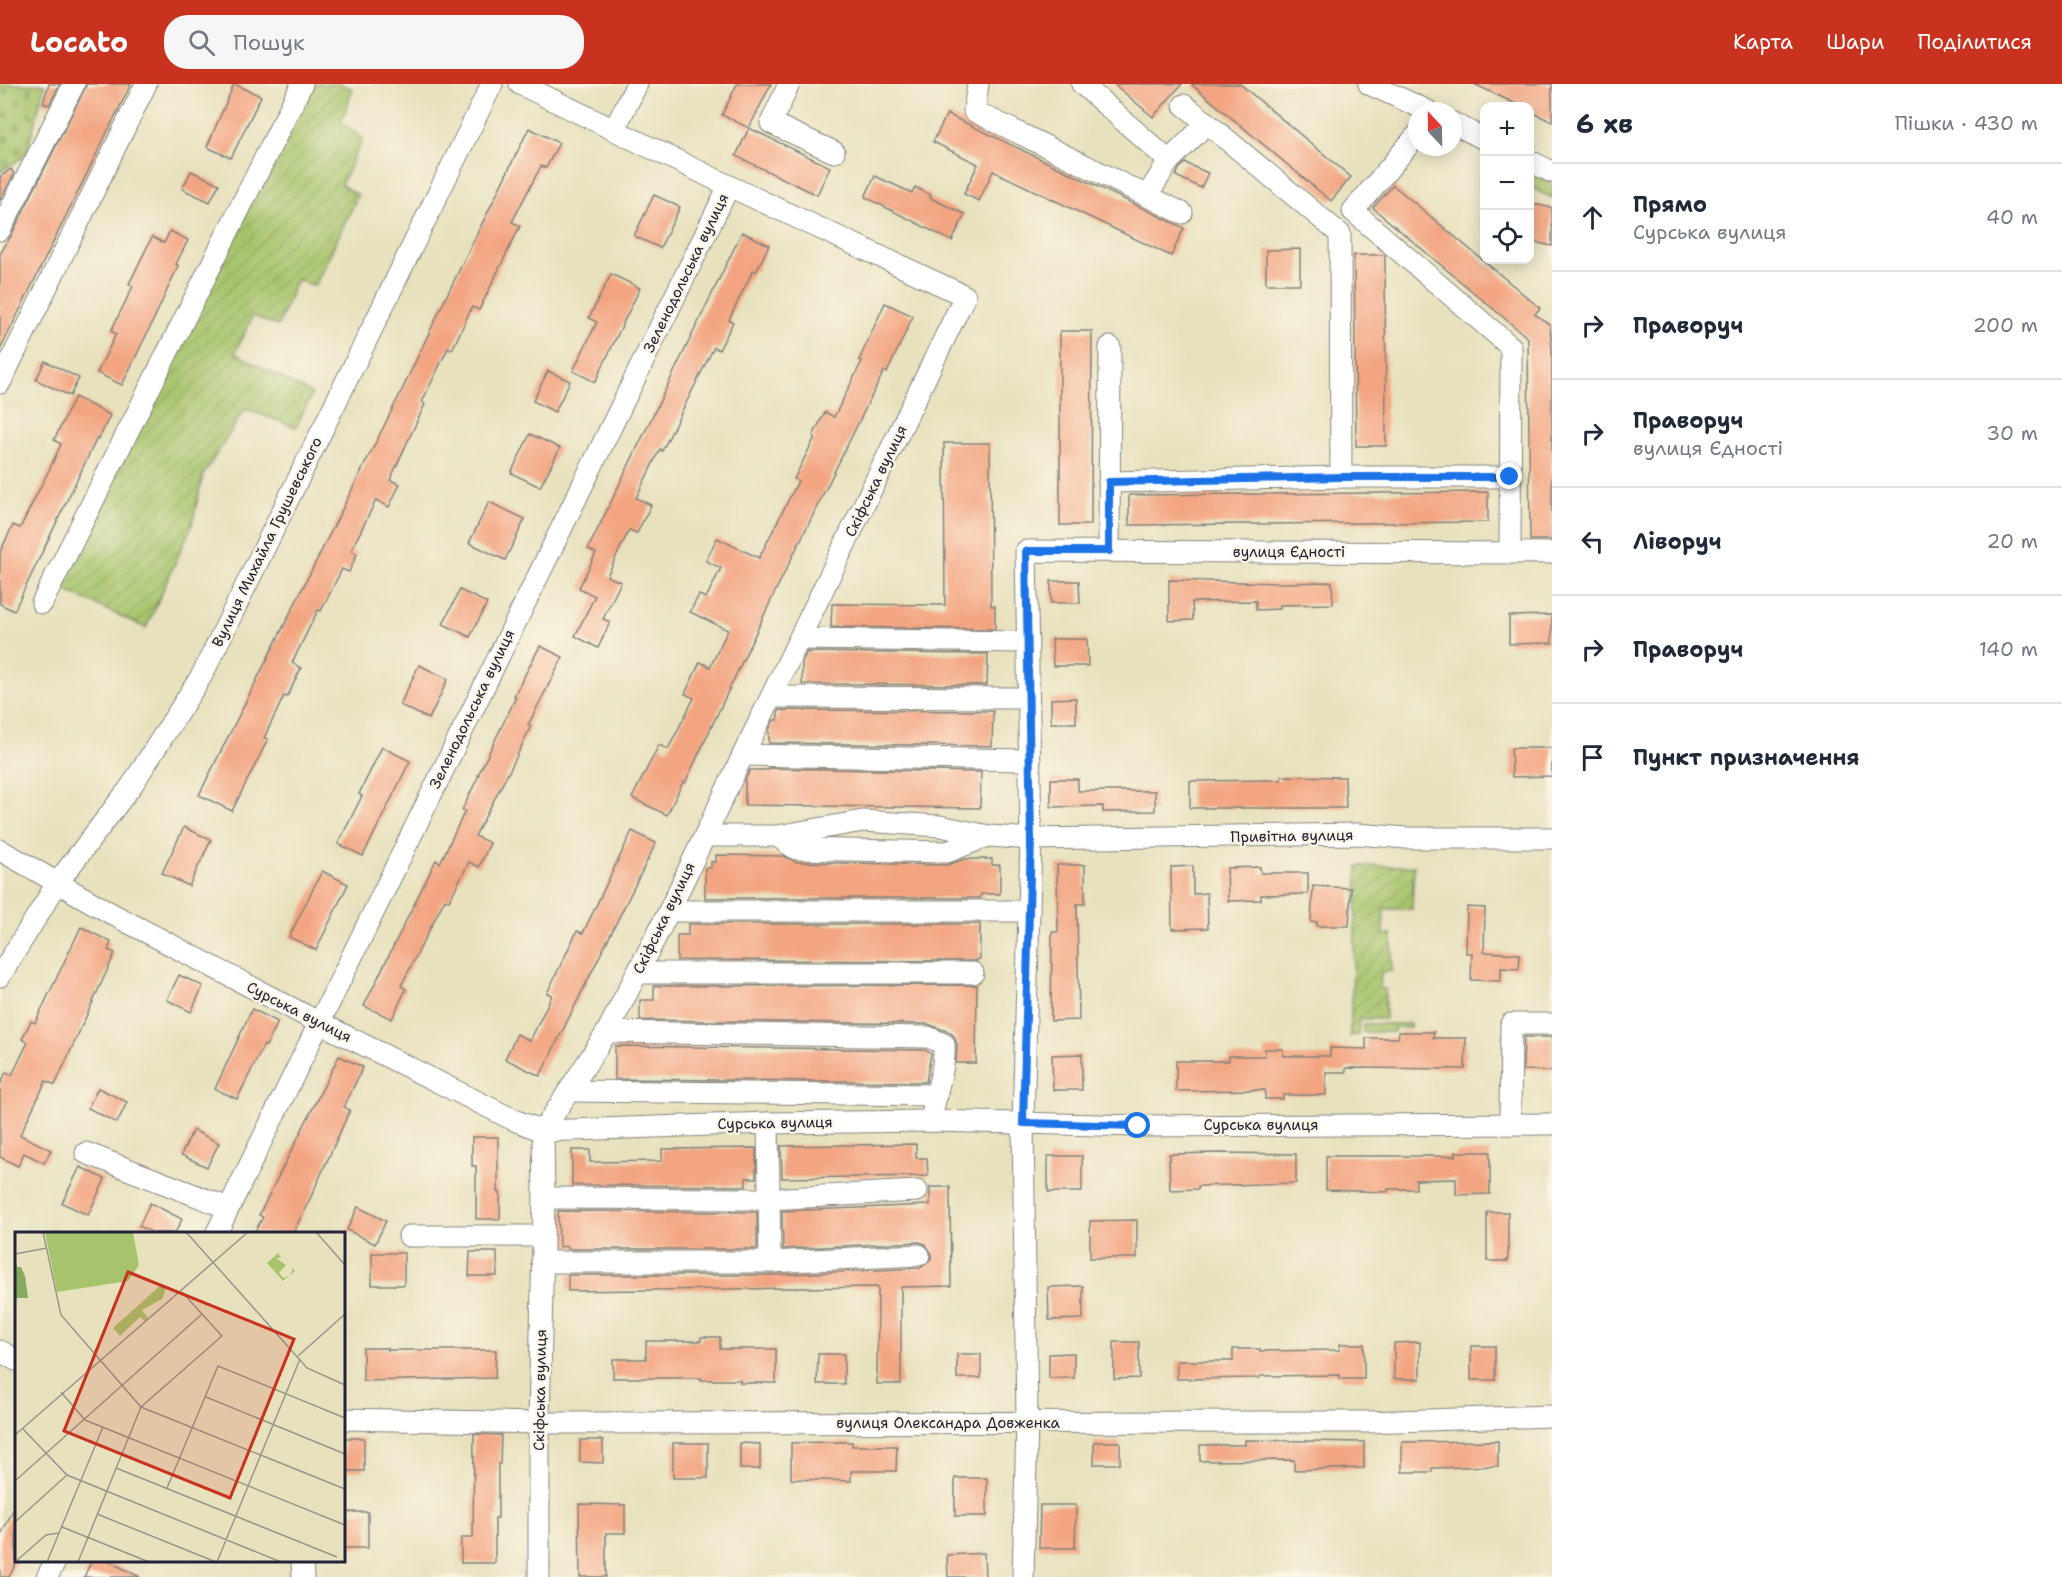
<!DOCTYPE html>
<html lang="uk">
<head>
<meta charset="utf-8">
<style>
  :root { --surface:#fff; --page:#f6f6f7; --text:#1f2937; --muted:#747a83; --line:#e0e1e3; --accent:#c8321e }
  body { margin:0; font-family:"Shantell Sans",sans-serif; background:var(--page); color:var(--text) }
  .controls { position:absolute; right:18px; top:18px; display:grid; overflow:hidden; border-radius:12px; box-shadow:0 3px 15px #0003 }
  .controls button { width:54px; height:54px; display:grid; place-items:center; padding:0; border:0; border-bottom:2px solid var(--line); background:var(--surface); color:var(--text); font:30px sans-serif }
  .compass { position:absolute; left:1408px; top:18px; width:54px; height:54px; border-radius:50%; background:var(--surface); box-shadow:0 3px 15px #0003; rotate:338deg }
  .stop { position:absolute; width:18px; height:18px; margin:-14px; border:4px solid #1a73e8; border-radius:50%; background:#fff }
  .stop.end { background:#1a73e8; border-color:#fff; box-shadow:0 2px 6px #0008 }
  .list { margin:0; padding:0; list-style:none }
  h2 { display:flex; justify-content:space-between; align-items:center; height:78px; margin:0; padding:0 24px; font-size:26px }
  h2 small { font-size:20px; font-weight:400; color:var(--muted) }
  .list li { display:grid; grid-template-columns:39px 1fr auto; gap:18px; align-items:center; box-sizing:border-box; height:108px; padding:0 24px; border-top:2px solid var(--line) }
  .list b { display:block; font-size:22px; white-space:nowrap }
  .list p { margin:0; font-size:20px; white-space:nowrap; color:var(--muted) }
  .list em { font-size:20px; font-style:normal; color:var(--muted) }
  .icon { flex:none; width:33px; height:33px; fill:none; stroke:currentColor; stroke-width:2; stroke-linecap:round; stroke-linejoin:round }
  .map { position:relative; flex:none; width:1552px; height:1493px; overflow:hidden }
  header { display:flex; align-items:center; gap:36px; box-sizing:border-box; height:84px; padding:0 30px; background:var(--accent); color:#fff }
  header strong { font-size:28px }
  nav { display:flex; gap:33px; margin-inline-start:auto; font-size:21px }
  .search { width:420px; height:54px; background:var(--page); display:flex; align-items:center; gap:15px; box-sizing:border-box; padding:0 21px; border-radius:24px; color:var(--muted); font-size:22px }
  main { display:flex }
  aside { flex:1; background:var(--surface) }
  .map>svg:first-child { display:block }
  .grass { fill:#a7c46c; stroke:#647354; stroke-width:1.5 }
  .cemetery { fill:url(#cemetery-stones); stroke:#647354; stroke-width:1.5 }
  .garden { fill:url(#garden-furrows); stroke:#647354; stroke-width:1.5 }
  .building { fill:#f3a581 }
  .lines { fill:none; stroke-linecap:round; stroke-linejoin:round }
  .minor-casing { stroke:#84827c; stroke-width:23 }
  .minor { stroke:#fff; stroke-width:21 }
  .route { stroke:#1a73e8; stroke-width:8 }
  .labels { text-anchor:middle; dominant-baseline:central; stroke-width:4.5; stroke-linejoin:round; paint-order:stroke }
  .street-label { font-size:15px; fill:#22223b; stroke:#fcf5e5 }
  .inset-road { fill:none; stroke:#98958a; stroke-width:1.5 }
  .view { fill:#c8321e; fill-opacity:0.15; stroke:#c8321e; stroke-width:3 }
  .inset-edge { fill:none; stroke:#22223b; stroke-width:3 }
</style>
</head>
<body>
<header>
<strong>Locato</strong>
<div class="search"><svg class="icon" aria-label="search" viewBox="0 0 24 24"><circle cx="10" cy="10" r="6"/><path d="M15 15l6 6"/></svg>Пошук</div>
<nav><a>Карта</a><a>Шари</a><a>Поділитися</a></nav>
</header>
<main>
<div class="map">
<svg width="1552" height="1493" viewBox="0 0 1552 1493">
  <defs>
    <pattern id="cemetery-stones" width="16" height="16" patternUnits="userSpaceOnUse" patternTransform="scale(1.5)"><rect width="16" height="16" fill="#a7c46c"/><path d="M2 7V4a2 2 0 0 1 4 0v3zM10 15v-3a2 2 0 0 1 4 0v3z" fill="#8fa85e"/></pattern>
    <pattern id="garden-furrows" width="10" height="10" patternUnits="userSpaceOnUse" patternTransform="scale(1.5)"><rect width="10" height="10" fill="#a7c46c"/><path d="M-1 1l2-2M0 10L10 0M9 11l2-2" fill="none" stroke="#8fa85e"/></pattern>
  </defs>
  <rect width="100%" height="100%" fill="#fcf5e5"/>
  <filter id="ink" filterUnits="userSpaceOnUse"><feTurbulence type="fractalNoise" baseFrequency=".0167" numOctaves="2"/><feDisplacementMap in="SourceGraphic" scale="12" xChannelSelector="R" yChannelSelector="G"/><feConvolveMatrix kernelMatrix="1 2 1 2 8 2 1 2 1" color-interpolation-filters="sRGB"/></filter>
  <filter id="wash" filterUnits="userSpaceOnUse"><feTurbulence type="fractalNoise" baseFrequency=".008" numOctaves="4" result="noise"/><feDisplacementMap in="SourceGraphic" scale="24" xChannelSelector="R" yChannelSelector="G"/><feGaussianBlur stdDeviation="1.35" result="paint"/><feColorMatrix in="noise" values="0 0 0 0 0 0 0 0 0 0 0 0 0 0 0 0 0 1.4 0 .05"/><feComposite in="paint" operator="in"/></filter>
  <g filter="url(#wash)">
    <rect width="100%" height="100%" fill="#e7e1be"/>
    <g class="grass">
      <polygon points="1530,88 1552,99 1552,114 1530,103"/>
      <polygon points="1363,940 1410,940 1410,944 1394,944 1394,948 1363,948"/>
    </g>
    <polygon class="cemetery" points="0,0 45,0 26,71 0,88"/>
    <g class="garden">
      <polygon points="309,0 340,0 353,5 341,39 363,54 341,101 358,111 315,202 297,195 278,242 253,232 235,269 312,310 296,343 245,325 203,391 192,441 146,544 60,504"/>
      <polygon points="1358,782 1414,782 1412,825 1384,825 1383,850 1392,851 1392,887 1381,888 1380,905 1385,905 1385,935 1359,935 1358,951 1350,952"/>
    </g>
    <g id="blocks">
      <g class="building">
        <polygon points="49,0 60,0 49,21 43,19"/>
        <polygon points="87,0 131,0 0,266 0,170 11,152"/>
        <polygon points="234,0 261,12 231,74 207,63"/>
        <polygon points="737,0 771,0 749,44 722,31"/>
        <polygon points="1114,0 1182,0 1153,33"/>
        <polygon points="1191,0 1240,0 1351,93 1331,117"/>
        <polygon points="1474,0 1552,0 1552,38 1530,27 1530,22 1520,22"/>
        <polygon points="947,30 1184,144 1171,172 993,87 979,117 964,110 978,80 933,58"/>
        <polygon points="529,44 559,59 546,84 541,82 512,138 520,142 479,226 472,223 452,266 448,264 422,318 425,320 390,396 400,400 389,423 376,416 351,467 357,470 349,488 342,485 321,527 318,526 292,579 301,584 287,613 284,612 264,654 268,655 232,727 199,711 401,308 447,211"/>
        <polygon points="749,44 830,83 817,111 736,72"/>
        <polygon points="1185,79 1208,89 1201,104 1176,92 1179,85"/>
        <polygon points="11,85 14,90 0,117 0,93"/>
        <polygon points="191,87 219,100 210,118 182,105"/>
        <polygon points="875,92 912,109 915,103 931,111 930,114 965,130 952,157 865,113"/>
        <polygon points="1393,101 1540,224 1535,230 1550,241 1552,265 1552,456 1530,456 1528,254 1373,124"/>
        <polygon points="654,111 680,123 660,164 634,152"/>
        <polygon points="1530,119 1552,124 1552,162 1530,157"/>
        <polygon points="170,147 188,156 176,180 178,182 154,235 122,301 97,289 116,250 111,247 133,202 129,200 152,153 164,159"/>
        <polygon points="742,148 769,161 756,188 753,186 729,236 733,238 719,266 714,263 662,367 660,365 636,414 651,421 637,449 629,446 607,492 621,498 603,535 610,538 598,564 575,552 595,512 579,504 596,469 588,465"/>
        <polygon points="1300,165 1300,200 1266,200 1266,166"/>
        <polygon points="1354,171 1385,171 1386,362 1356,362"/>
        <polygon points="611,190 640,204 595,298 573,287 597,238 589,234"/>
        <polygon points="885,219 913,232 887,289 884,287 774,510 685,699 683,698 667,731 632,714 659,661 668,665 694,614 685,610 700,578 710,583 728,546 690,528 699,511 706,514 721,484 706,477 717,454 759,474 798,397 794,395 815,353 813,352 825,328 834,333 862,277 859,276"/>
        <polygon points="1060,247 1092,247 1091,441 1060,441"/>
        <polygon points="45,277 79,294 70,312 36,296"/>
        <polygon points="548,287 570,297 555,328 533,317"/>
        <polygon points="75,313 110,331 99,355 97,354 14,527 0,520 0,468 13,441 20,444 51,382 61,360 54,356"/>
        <polygon points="530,350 560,364 540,403 511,389"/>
        <polygon points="944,359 990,359 991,522 995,522 995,545 831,543 832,520 945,521"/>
        <polygon points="1488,408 1488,438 1129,441 1129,411"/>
        <polygon points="489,418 525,435 505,476 469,459"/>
        <polygon points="1169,496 1280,499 1332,498 1333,520 1280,521 1280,525 1256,526 1256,517 1192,518 1193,536 1169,537"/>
        <polygon points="1051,497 1079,497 1080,519 1051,519"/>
        <polygon points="460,506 487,519 470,553 443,540"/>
        <polygon points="1552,531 1552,559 1509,560 1509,532"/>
        <polygon points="1052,555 1087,555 1088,582 1053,582"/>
        <polygon points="540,562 563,573 528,641 531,642 514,678 475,752 490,759 479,783 469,778 449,817 445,815 401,902 406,905 392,935 364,922 436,776 440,779 465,727 462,726 479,691 478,691 516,613 514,612"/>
        <polygon points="807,568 988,570 987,601 802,600 802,578"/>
        <polygon points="419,581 448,595 429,635 400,621"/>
        <polygon points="1076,614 1076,639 1051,639 1051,615"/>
        <polygon points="779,626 993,627 992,662 769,659 769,646 774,636 777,636"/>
        <polygon points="382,663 410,677 363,772 338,760 362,712 359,710"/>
        <polygon points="1511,664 1552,664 1552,692 1512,693"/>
        <polygon points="769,684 981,688 980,724 745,721 745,696 750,686 768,686"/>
        <polygon points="1281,692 1345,693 1346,724 1190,724 1190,697 1281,696"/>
        <polygon points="1051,695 1078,695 1078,707 1155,707 1155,727 1103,728 1103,722 1051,723"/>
        <polygon points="184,743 211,756 189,802 162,789"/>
        <polygon points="632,747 656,759 540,992 505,975 517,950 530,957 552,911 547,909 566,870 577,847 583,849"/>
        <polygon points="716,771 784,772 796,778 947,781 965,775 992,775 992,781 1000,781 1000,810 981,810 980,814 705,814 705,784 711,784 711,778 716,778"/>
        <polygon points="1057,781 1085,781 1085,820 1077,820 1079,936 1051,937 1052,848 1058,848"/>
        <polygon points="1193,782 1193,810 1207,809 1208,844 1172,845 1171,783"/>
        <polygon points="1260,783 1261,789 1308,789 1308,810 1261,811 1261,816 1228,817 1227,784"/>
        <polygon points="322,787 348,800 316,866 289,853"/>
        <polygon points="1313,802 1351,804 1349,842 1317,842 1317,838 1311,838"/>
        <polygon points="1467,823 1485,824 1484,868 1520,870 1519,885 1501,884 1501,897 1471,896 1472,869 1466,869"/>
        <polygon points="688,840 980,840 980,875 977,875 977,877 677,876 677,851 688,851"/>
        <polygon points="81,843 111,858 108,866 115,869 55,1001 46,997 20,1051 51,1066 44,1079 24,1069 18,1082 0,1073 0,1001 6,988 12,991 28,958 22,955 31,937 35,939"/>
        <polygon points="179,891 203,902 191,928 167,916"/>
        <polygon points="977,901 976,979 956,979 957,960 954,952 949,948 928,940 640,936 640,916 654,916 654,902"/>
        <polygon points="252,925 278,938 266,962 264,961 237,1015 215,1005"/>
        <polygon points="1399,948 1434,948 1433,954 1466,954 1465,985 1346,984 1346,988 1326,988 1326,1011 1283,1011 1283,1015 1265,1015 1265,1006 1176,1007 1176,977 1229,977 1229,972 1265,972 1265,965 1283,965 1283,972 1330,972 1330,964 1366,965 1366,954 1398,954"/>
        <polygon points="1524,953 1552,953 1552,987 1523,986"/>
        <polygon points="615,962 925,966 931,970 926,998 615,995"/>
        <polygon points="1082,970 1082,1006 1053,1006 1052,971"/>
        <polygon points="339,972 363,983 344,1023 350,1026 309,1117 293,1149 254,1149 263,1133 259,1131"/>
        <polygon points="98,1004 127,1018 117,1039 88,1024"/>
        <polygon points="193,1046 219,1059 207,1083 181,1071"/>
        <polygon points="472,1053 498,1053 498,1108 500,1108 500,1135 476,1135 476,1082 472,1082"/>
        <polygon points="916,1060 916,1074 927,1074 928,1092 782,1094 781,1062"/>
        <polygon points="756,1064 756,1094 746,1094 746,1102 572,1101 572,1066 590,1066 590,1078 662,1077 662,1065"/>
        <polygon points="1456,1068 1490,1068 1490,1110 1456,1111 1456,1095 1416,1096 1416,1105 1388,1105 1388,1108 1326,1106 1326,1072 1456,1072"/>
        <polygon points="1219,1069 1296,1070 1296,1099 1198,1102 1198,1105 1170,1106 1169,1070"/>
        <rect x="1048" y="1072" width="34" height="36"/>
        <polygon points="80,1083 105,1095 88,1131 62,1119"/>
        <polygon points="930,1103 950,1103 951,1202 901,1203 901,1300 877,1300 878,1203 568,1207 568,1191 771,1191 920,1184 930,1177 932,1170 925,1160 919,1158 783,1165 782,1127 930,1121"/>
        <polygon points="150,1119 182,1135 175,1149 153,1149 139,1142"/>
        <polygon points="358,1123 386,1137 375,1160 347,1146"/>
        <polygon points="558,1127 757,1128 757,1165 568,1165 568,1162 559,1163"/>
        <rect x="1487" y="1128" width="21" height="49"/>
        <polygon points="1137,1136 1137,1174 1090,1174 1090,1137"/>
        <polygon points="470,1168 497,1168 497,1192 469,1192"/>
        <rect x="372" y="1169" width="32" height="32"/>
        <polygon points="1083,1202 1083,1235 1049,1236 1048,1203"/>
        <polygon points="701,1253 720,1253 720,1265 776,1265 776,1299 740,1299 740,1296 701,1296 701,1294 613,1294 613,1275 646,1275 646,1257 701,1257"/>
        <polygon points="1114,1258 1139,1258 1139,1294 1114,1295"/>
        <polygon points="1420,1258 1420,1295 1394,1295 1394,1259"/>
        <polygon points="1340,1260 1364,1260 1364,1295 1340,1295 1340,1291 1260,1292 1260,1294 1177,1295 1177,1277 1233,1277 1233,1265 1260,1265 1260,1267 1340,1266"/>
        <rect x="1471" y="1262" width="24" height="34"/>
        <polygon points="363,1264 388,1264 388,1266 496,1266 495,1294 363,1297"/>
        <polygon points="1074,1269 1074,1294 1049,1294 1049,1270"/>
        <polygon points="818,1270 844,1270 844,1300 817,1300"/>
        <rect x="957" y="1270" width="24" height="24"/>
        <polygon points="474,1350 501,1351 500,1380 498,1380 498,1434 495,1434 495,1479 461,1479 461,1454 473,1454"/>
        <rect x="344" y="1354" width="20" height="33"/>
        <polygon points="580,1356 603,1356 603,1379 580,1378"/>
        <polygon points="1245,1356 1364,1358 1364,1384 1294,1386 1294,1376 1200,1377 1200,1361 1245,1361"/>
        <polygon points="1498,1357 1498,1382 1432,1384 1432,1388 1402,1388 1402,1358"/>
        <polygon points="825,1358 852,1358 852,1362 897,1362 896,1387 851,1387 851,1397 791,1395 791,1359"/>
        <rect x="1094" y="1358" width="26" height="22"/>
        <rect x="673" y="1359" width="35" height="35"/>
        <polygon points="740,1359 760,1360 760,1385 740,1385"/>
        <rect x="955" y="1394" width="32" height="38"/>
        <polygon points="16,1420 16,1479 9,1493 0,1493 0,1453"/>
        <polygon points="579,1420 625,1421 625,1449 606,1449 606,1493 580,1493"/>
        <polygon points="1040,1421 1076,1421 1075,1464 1039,1464"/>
        <rect x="344" y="1428" width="24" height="36"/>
        <polygon points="984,1469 985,1493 948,1493 947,1471"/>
        <polygon points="92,1476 106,1476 140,1493 84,1493"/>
      </g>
    </g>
  </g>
  <g filter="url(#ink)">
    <use href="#blocks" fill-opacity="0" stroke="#84827c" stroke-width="1.5"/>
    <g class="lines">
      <defs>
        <g id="minor">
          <polyline points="520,0 729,102 965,212 743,671 669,827 607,948 543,1047 544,1114 539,1339 539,1493"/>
          <polyline points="789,0 771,39 834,68"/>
          <polyline points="978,0 974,27 1182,129"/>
          <polyline points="1082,0 1169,77"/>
          <polyline points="1369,0 1428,27"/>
          <polyline points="1184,21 1207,39"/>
          <polyline points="1453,39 1484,55"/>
          <polyline points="614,46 637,0"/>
          <polyline points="1417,51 1353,127 1511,263 1510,469"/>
          <polyline points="1530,77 1552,88"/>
          <polyline points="1147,112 1169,77 1207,39 1340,150 1341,393"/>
          <polyline points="0,146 74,0"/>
          <polyline points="0,299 146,0"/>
          <polyline points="1109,398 1341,393 1510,393"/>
          <polyline points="1109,467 1110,263"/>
          <polyline points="42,519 302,0"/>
          <polyline points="800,555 1028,558"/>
          <polyline points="772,613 1028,614"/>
          <polyline points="743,671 1030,676"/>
          <polyline points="705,752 777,752 863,737 940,742 989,752 1031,755 1357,750 1406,754 1552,754"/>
          <polyline points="777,752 796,765 947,768 988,752"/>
          <polyline points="0,766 114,831 318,938 514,1036 543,1047 768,1039 932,1037 1138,1042 1552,1040"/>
          <polyline points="669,827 1029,827"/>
          <polyline points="637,889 973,889"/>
          <polyline points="0,892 58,798 132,701 202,591 492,0"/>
          <path d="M607,948L928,953L944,960C946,989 933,1009 932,1037"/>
          <polyline points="571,1007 937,1011"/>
          <polyline points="768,1039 770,1178"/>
          <polyline points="1510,1040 1511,940 1552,940"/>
          <polyline points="86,1069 228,1124"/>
          <polyline points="544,1114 768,1115 917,1107"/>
          <polyline points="216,1150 729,102"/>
          <polyline points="409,1152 543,1152"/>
          <polyline points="542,1178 770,1178 919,1171"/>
          <polyline points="0,1267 16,1276"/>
          <polyline points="344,1335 539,1339 1366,1338 1552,1332"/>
          <polyline points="302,1476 303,1493"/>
          <polyline points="47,1493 56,1476"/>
          <polyline points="1023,1493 1027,1339 1023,1039 1031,755 1026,467 1552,469"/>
        </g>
      </defs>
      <use href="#minor" class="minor-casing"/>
      <use href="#minor" class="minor"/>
    </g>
  </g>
  <g class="lines" filter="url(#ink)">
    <polyline class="route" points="1138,1042 1023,1039 1031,755 1026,467 1109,467 1109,398 1341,393 1510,393"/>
  </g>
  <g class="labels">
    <g class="street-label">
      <text transform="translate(686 189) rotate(-64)">Зеленодольська вулиця</text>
      <text transform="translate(876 397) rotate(-64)">Скіфська вулиця</text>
      <text transform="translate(267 458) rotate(-64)">Вулиця Михайла Грушевського</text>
      <text x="1289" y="468">вулиця Єдності</text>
      <text transform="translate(472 625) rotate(-64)">Зеленодольська вулиця</text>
      <text transform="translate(1292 752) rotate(-1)">Привітна вулиця</text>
      <text transform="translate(664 834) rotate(-64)">Скіфська вулиця</text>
      <text transform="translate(299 928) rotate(27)">Сурська вулиця</text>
      <text transform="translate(775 1039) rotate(-1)">Сурська вулиця</text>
      <text x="1261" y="1041">Сурська вулиця</text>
      <text transform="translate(540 1306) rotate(-89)">Скіфська вулиця</text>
      <text x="948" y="1339">вулиця Олександра Довженка</text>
    </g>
  </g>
  <g transform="translate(15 1148)">
    <rect width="330" height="330" fill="#e7e1be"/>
    <path d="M264,20L280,39L268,49L252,31L263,21L266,26H261L271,33L264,41L269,46L274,44L278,37Z" fill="#a7c46c"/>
    <path d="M0,24L2,35H6L10,44L13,66H2L0,71Z" fill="#85aa60"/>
    <path d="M30,0H118L124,33L113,49L42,60Z" fill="#a7c46c"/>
    <path d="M147,52L151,56L147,67L127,78L133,86L130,89L125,85L105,104L98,96Z" fill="#a7c46c"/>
    <path class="inset-road" d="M28,0L46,83L126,175L330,257M171,0L292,136L330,153M301,0L330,33M0,22L32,16M283,124L330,82M46,160L70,188L330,293M191,165L330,222M7,196L52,243L266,330M0,203L233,0M101,236L322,325M0,249L187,82M152,256L203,134L330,186M82,282L201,330M0,290L52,243M47,295L134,330M0,330L31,303L44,301M32,330L88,195M63,330L126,175L207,104L167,60M202,330L285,127"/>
    <path class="view" d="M113,40L279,107L215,266L49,199Z"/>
    <rect width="330" height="330" class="inset-edge"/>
  </g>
</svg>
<div class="controls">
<button>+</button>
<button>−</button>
<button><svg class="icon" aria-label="locate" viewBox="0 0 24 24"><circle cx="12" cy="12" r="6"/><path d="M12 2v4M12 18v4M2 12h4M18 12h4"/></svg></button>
</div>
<svg class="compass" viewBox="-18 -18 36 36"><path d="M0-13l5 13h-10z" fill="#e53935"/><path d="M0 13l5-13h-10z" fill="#747a83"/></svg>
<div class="stop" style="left:1138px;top:1042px"></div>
<div class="stop end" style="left:1510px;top:393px"></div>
</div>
<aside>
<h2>6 хв<small>Пішки · 430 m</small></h2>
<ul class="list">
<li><svg class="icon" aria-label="ahead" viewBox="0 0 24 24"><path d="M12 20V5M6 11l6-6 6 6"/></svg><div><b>Прямо</b><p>Сурська вулиця</p></div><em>40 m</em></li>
<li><svg class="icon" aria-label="right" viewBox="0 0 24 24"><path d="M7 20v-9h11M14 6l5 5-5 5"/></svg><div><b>Праворуч</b></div><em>200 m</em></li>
<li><svg class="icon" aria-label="right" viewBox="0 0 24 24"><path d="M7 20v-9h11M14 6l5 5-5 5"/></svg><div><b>Праворуч</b><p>вулиця Єдності</p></div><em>30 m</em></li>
<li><svg class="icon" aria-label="left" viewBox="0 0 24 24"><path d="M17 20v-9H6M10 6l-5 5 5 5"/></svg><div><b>Ліворуч</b></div><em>20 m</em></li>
<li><svg class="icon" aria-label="right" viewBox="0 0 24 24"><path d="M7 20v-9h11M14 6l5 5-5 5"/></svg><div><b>Праворуч</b></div><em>140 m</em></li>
<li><svg class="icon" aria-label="arrive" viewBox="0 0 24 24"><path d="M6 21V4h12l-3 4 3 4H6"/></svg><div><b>Пункт призначення</b></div></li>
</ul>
</aside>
</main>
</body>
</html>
